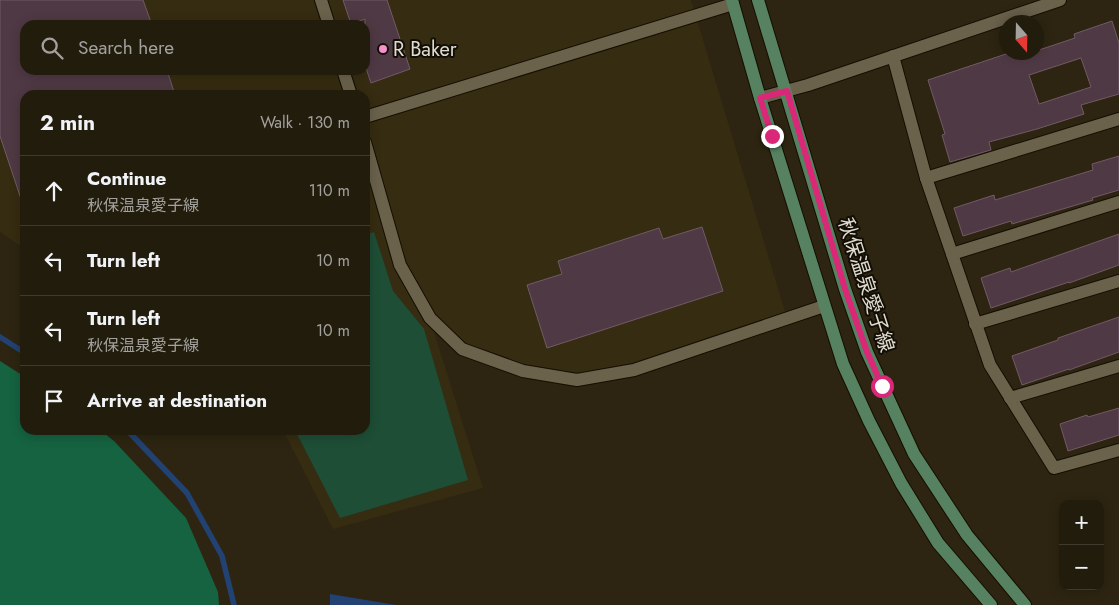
<!DOCTYPE html>
<html lang="en">
<head>
<meta charset="utf-8">
<style>
  :root { --surface:#221c0d; --page:#2e291b; --text:#f1f3f6; --muted:#a2a19d; --line:#3f3a2e }
  body { margin:0; font-family:Jost,"Noto Sans JP",sans-serif; background:var(--page); color:var(--text) }
  .controls { position:absolute; right:15px; bottom:15px; display:grid; overflow:hidden; border-radius:10px; box-shadow:0 2px 12px #0003 }
  .controls button { width:45px; height:45px; display:grid; place-items:center; padding:0; border:0; border-bottom:1px solid var(--line); background:var(--surface); color:var(--text); font:25px sans-serif }
  .compass { position:absolute; left:999px; top:15px; width:45px; height:45px; border-radius:50%; background:var(--surface); box-shadow:0 2px 12px #0003; rotate:160deg }
  .stop { position:absolute; width:15px; height:15px; margin:-11px; border:4px solid #db2777; border-radius:50%; background:#fff }
  .stop.end { background:#db2777; border-color:#fff; box-shadow:0 1px 5px #0008 }
  .list { margin:0; padding:0; list-style:none }
  h2 { display:flex; justify-content:space-between; align-items:center; height:65px; margin:0; padding:0 20px; font-size:21px }
  h2 small { font-size:16px; font-weight:400; color:var(--muted) }
  .list li { display:grid; grid-template-columns:32px 1fr auto; gap:15px; align-items:center; box-sizing:border-box; height:70px; padding:0 20px; border-top:1px solid var(--line) }
  .list b { display:block; font-size:19px; white-space:nowrap }
  .list p { margin:0; font-size:16px; white-space:nowrap; color:var(--muted) }
  .list em { font-size:16px; font-style:normal; color:var(--muted) }
  .icon { flex:none; width:28px; height:28px; fill:none; stroke:currentColor; stroke-width:2; stroke-linecap:round; stroke-linejoin:round }
  .map { position:relative; flex:none; width:1119px; height:605px; overflow:hidden }
  .search { position:absolute; background:var(--surface); box-shadow:0 2px 12px #0003; left:20px; top:20px; width:350px; height:55px; display:flex; align-items:center; gap:12px; box-sizing:border-box; padding:0 18px; border-radius:15px; color:var(--muted); font-size:19px }
  .panel { position:absolute; background:var(--surface); box-shadow:0 2px 12px #0003; left:20px; top:90px; width:350px; height:345px; border-radius:15px }
  .map>svg:first-child { display:block }
  .built { fill:#362c11; fill-rule:evenodd }
  .green { fill:#1e4e36 }
  .forest { fill:#156341 }
  .water { fill:#214273 }
  .lines { fill:none; stroke-linecap:round; stroke-linejoin:round }
  .stream { stroke:#214273; stroke-width:5.5 }
  .building { fill:#4f3944; stroke:#715a65; fill-rule:evenodd }
  .minor-casing { stroke:#150e00; stroke-width:14 }
  .secondary-casing { stroke:#150e00; stroke-width:14 }
  .minor { stroke:#6b624c; stroke-width:12 }
  .secondary { stroke:#568261; stroke-width:12 }
  .route { stroke:#db2777; stroke-width:6 }
  .poi-dot { fill:#f790cd; stroke:#120e06; stroke-width:2 }
  .labels { text-anchor:middle; dominant-baseline:central; stroke-width:4; stroke-linejoin:round; paint-order:stroke }
  .poi-label { font-size:20px; fill:#e1dcd0; stroke:#120e06; text-anchor:start }
  .street-label { font-size:20px; fill:#e1dcd0; stroke:#120e06 }
</style>
</head>
<body>
<div class="map">
<svg width="1119" height="605" viewBox="0 0 1119 605">
  <rect width="100%" height="100%" fill="#2d2511"/>
  <path class="built" d="M0,0H691L787,318L634,370L577,380L462,349L430,319L483,488L333,529L283,430H365V95H25V249L0,232ZM25,25H365V70H25Z"/>
  <polygon class="green" points="374,232 393,291 424,329 468,480 340,518 295,430 365,430 365,235"/>
  <polygon class="forest" points="0,361 25,377 25,430 100,430 114,441 186,518 218,592 219,605 0,605"/>
  <polygon class="water" points="330,594 396,605 330,605"/>
  <g class="lines">
    <g class="stream">
      <polyline points="0,337 25,353"/>
      <polyline points="127,430 187,493 222,556 234,605"/>
    </g>
  </g>
  <g class="building">
    <polygon points="0,0 143,0 152,25 25,25 25,70 167,70 175,95 25,95 25,201 22,202 0,136"/>
    <polygon points="343,0 387,0 410,69 371,83 365,65 365,19 351,24"/>
    <path d="M1112,21L1119,43V94L1081,105L1084,114L1037,129L989,142L991,150L950,162L942,135L945,134L928,80L1012,52H1036V51L1075,38L1074,34ZM1081,58L1091,87L1039,104L1029,75Z"/>
    <polygon points="1119,156 1119,190 1092,198 1093,200 1012,224 1011,221 963,236 954,208 994,195 995,200 1093,170 1092,164"/>
    <polygon points="702,227 723,291 547,348 527,285 562,274 558,261 659,228 663,239"/>
    <polygon points="1119,234 1119,265 1069,283 1069,282 991,308 981,278 1010,268 1011,272"/>
    <polygon points="1119,317 1119,352 1069,370 1069,369 1022,385 1012,356 1058,340 1058,338"/>
    <polygon points="1119,408 1119,435 1068,451 1060,424 1087,415 1088,417"/>
  </g>
  <g class="lines">
    <defs>
      <g id="minor">
        <polyline points="321,0 329,25"/>
        <polyline points="893,56 926,178 990,365 1054,468 1119,450"/>
        <polyline points="343,70 351,95"/>
        <polyline points="760,98 808,85 1060,0"/>
        <polyline points="365,117 733,4"/>
        <polyline points="365,142 400,265 430,318 462,349 523,371 577,380 634,370 824,306"/>
        <polyline points="926,178 1119,119"/>
        <polyline points="952,254 1119,202"/>
        <polyline points="975,324 1119,281"/>
        <polyline points="1010,398 1119,366"/>
      </g>
      <g id="secondary">
        <polyline points="732,0 760,98 843,364 869,421 901,483 938,543 991,605"/>
        <polyline points="758,0 845,289 867,352 914,454 967,535 1025,605"/>
      </g>
    </defs>
    <use href="#minor" class="minor-casing"/>
    <use href="#secondary" class="secondary-casing"/>
    <use href="#minor" class="minor"/>
    <use href="#secondary" class="secondary"/>
  </g>
  <g class="lines">
    <polyline class="route" points="772,136 760,98 787,91 845,289 867,352 882,386"/>
  </g>
  <circle class="poi-dot" cx="383" cy="49" r="5"/>
  <g class="labels">
    <g class="poi-label">
      <text x="393" y="49">R Baker</text>
    </g>
    <g class="street-label">
      <text transform="translate(866 285) rotate(72)">秋保温泉愛子線</text>
    </g>
  </g>
</svg>
<div class="controls">
<button>+</button>
<button>−</button>
</div>
<svg class="compass" viewBox="-18 -18 36 36"><path d="M0-13l5 13h-10z" fill="#e53935"/><path d="M0 13l5-13h-10z" fill="#a2a19d"/></svg>
<div class="stop" style="left:882px;top:386px"></div>
<div class="stop end" style="left:772px;top:136px"></div>
<div class="search"><svg class="icon" aria-label="search" viewBox="0 0 24 24"><circle cx="10" cy="10" r="6"/><path d="M15 15l6 6"/></svg>Search here</div>
<section class="panel">
<h2>2 min<small>Walk · 130 m</small></h2>
<ul class="list">
<li><svg class="icon" aria-label="ahead" viewBox="0 0 24 24"><path d="M12 20V5M6 11l6-6 6 6"/></svg><div><b>Continue</b><p>秋保温泉愛子線</p></div><em>110 m</em></li>
<li><svg class="icon" aria-label="left" viewBox="0 0 24 24"><path d="M17 20v-9H6M10 6l-5 5 5 5"/></svg><div><b>Turn left</b></div><em>10 m</em></li>
<li><svg class="icon" aria-label="left" viewBox="0 0 24 24"><path d="M17 20v-9H6M10 6l-5 5 5 5"/></svg><div><b>Turn left</b><p>秋保温泉愛子線</p></div><em>10 m</em></li>
<li><svg class="icon" aria-label="arrive" viewBox="0 0 24 24"><path d="M6 21V4h12l-3 4 3 4H6"/></svg><div><b>Arrive at destination</b></div></li>
</ul>
</section>
</div>
</body>
</html>
